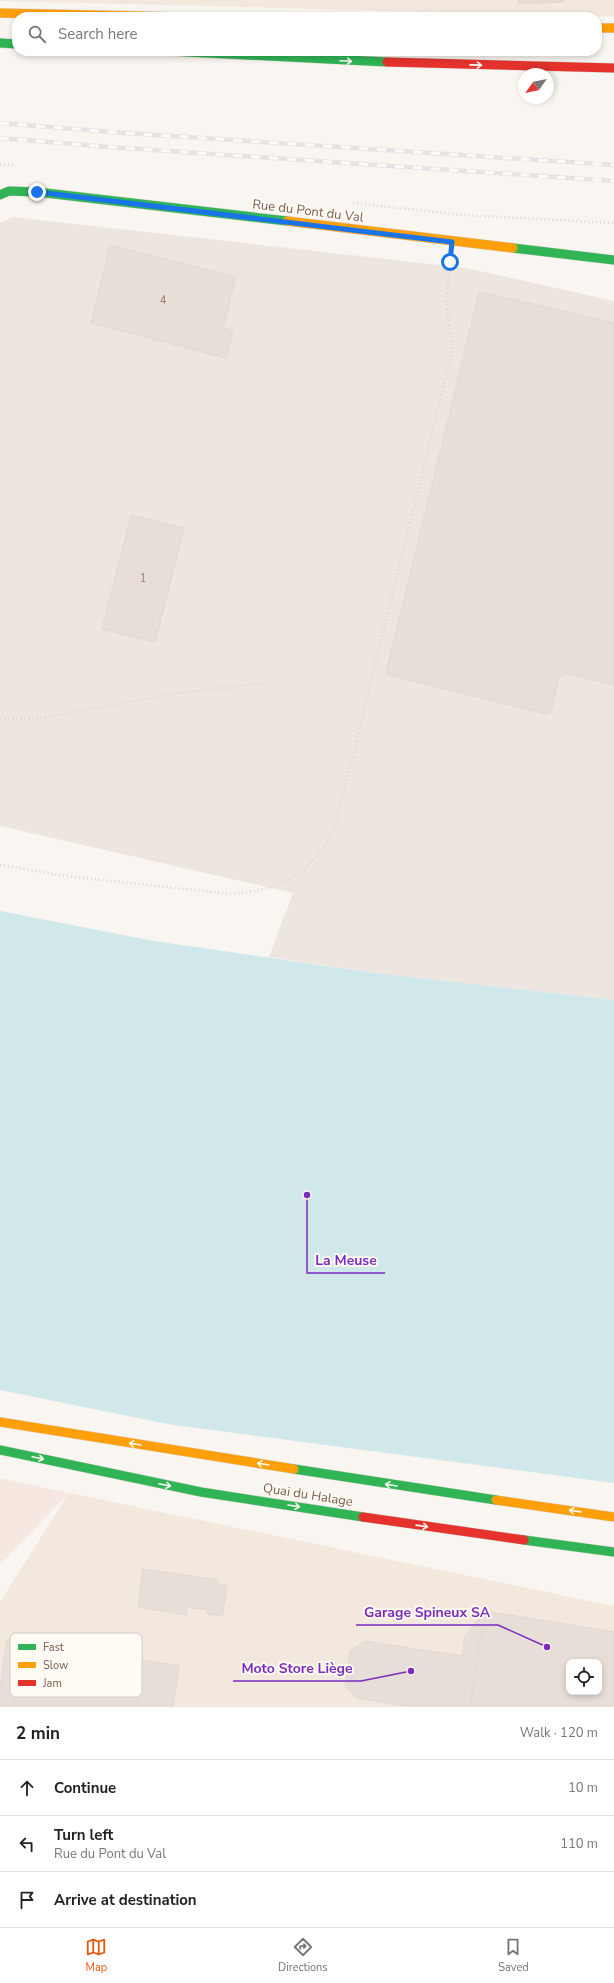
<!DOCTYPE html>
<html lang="en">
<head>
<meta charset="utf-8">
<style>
  :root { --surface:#fff; --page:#f6f6f6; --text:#222; --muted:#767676; --line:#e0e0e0; --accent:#ea580c }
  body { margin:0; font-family:"Nunito Sans",sans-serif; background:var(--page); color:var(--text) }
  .controls { position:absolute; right:12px; bottom:12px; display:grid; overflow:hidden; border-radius:8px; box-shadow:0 2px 6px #0003 }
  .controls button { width:36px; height:36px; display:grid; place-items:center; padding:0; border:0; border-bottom:1px solid var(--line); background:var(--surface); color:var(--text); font:20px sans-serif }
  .compass { position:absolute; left:518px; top:68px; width:36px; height:36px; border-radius:50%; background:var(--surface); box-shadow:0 2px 6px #0003; rotate:237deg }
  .stop { position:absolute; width:12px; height:12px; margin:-9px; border:3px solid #1a73e8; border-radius:50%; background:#fff }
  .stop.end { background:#1a73e8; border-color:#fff; box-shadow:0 1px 4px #0008 }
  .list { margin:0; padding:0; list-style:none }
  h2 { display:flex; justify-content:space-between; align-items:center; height:52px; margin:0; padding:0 16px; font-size:17px }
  h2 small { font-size:13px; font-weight:400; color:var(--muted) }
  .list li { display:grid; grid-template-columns:26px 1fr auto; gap:12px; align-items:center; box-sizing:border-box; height:56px; padding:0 16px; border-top:1px solid var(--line) }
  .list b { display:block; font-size:15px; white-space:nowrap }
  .list p { margin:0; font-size:13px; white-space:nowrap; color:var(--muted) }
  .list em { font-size:13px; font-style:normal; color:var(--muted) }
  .icon { flex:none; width:22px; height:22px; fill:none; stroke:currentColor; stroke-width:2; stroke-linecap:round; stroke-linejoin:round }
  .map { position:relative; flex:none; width:614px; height:1707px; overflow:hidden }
  .search { position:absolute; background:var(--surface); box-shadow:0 2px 6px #0003; left:12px; right:12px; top:12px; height:44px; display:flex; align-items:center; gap:10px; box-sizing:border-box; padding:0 14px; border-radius:16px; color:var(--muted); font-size:15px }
  .sheet { height:220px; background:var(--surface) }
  nav { display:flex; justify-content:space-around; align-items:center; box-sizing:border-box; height:56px; border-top:1px solid var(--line); background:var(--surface); font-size:11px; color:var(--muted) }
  nav a { display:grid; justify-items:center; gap:2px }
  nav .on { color:var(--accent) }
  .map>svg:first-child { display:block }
  .residential { fill:#f2e8de; fill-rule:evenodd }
  .commercial { fill:#f6e8e1 }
  .industrial { fill:#ede5e0 }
  .water { fill:#d0e8ea }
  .building { fill:#e6ded7; stroke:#e2d8d2; fill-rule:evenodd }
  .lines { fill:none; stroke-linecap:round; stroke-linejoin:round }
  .fast-casing { stroke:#d9d2cb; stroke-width:10 }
  .slow-casing { stroke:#d9d2cb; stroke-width:10 }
  .jam-casing { stroke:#d9d2cb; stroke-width:10 }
  .path { stroke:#dcd5d0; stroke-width:2.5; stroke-dasharray:1 3; stroke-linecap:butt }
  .fast { stroke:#30b455; stroke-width:9 }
  .slow { stroke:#ff9f0a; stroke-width:9 }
  .jam { stroke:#e5322d; stroke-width:9 }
  .rail-casing { stroke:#e6e3e7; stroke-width:4.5 }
  .rail { stroke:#fffaf3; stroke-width:3; stroke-dasharray:9; stroke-linecap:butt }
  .oneway { stroke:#fffaf3 }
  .route { stroke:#1a73e8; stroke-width:5 }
  .labels { text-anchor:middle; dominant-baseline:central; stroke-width:4; stroke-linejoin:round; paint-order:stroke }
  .number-label { font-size:11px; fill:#977e72 }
  .street-label { font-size:13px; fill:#7a5c4d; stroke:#fffaf3 }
  .key { fill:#fffaf3; stroke:#d7cbc1; stroke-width:1 }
  .key-label { font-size:11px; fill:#7a5c4d }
  .leader { fill:none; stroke:#7b2cbf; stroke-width:1.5 }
  .callout-dot { fill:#7b2cbf; stroke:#fffaf3; stroke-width:1.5 }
  .callout-label { font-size:14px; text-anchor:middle; font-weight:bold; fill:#7b2cbf; stroke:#fffaf3; stroke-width:4; stroke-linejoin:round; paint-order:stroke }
</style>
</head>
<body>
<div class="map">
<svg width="614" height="1707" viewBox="0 0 614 1707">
  <rect width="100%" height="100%" fill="#f9f5f0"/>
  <g class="residential">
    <polygon points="0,0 614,0 614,16 0,1"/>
    <path d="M69,1493L614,1606V1707H0V1602ZM569,1662H599V1692H569Z"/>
  </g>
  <polygon class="commercial" points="0,1478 69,1493 0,1565"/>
  <polygon class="industrial" points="13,217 466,268 614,301 614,1000 383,974 269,957 293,893 0,826 0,223"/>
  <polygon class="water" points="0,911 154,941 383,974 614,1000 614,1483 167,1424 0,1390"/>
  <g class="building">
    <polygon points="518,0 542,0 543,3 519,3"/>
    <polygon points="542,0 563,0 563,2 543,3"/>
    <polygon points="110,245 236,277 223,328 233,330 226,358 91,323"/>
    <polygon points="482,292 614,323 614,685 565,673 559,677 551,712 547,714 388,675 386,672 479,293"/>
    <polygon points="131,515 184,528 155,642 102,629"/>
    <polygon points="143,1569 218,1580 218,1584 227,1586 222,1616 207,1614 207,1610 187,1607 186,1615 138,1607"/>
    <path d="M485,1611L614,1632V1707H470ZM569,1662H599V1692H569Z"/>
    <polygon points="485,1611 470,1707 413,1707 356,1698 345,1685 350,1651 365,1641 462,1656 465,1636"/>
    <polygon points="7,1639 179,1666 173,1707 0,1707 0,1686"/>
  </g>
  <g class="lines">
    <defs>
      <g id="fast">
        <polyline points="0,43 17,44"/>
        <polyline points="168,51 387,62"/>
        <polyline points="0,195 9,191 37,192 287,221"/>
        <polyline points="513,248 614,260"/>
        <polyline points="0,1450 201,1492 363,1517"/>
        <polyline points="294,1469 496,1500"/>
        <polyline points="524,1540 614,1552"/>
      </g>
      <g id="slow">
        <polyline points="0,13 180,17"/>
        <polyline points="597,28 614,28"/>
        <polyline points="287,221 513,248"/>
        <polyline points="0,1422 294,1469"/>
        <polyline points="496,1500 614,1517"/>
      </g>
      <g id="jam">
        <polyline points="387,62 614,68"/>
        <polyline points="363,1517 524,1540"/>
      </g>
    </defs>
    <use href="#fast" class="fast-casing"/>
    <use href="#slow" class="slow-casing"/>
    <use href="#jam" class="jam-casing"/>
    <g class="path">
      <polyline points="0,165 13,165"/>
      <polyline points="353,203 463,215 614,223"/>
      <polyline points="0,719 41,718 180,693 265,683"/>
      <path d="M0,865L66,876L231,894C277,891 314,874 333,829C338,819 340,807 343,796L453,347L446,301L450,264"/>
    </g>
    <use href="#fast" class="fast"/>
    <use href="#slow" class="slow"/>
    <use href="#jam" class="jam"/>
    <defs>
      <g id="rail">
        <polyline points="0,123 111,132 614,165"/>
        <polyline points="0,138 109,147 614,181"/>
      </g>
    </defs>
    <use href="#rail" class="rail-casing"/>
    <use href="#rail" class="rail"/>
  </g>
  <defs><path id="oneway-shaft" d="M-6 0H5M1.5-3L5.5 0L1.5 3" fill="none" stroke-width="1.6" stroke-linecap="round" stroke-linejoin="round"/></defs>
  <g class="oneway">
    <use href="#oneway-shaft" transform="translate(346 61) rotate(3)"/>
    <use href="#oneway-shaft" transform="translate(476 65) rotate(1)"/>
    <use href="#oneway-shaft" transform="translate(135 1444) rotate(-171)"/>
    <use href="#oneway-shaft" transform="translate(38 1458) rotate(12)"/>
    <use href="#oneway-shaft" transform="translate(263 1464) rotate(-171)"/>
    <use href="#oneway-shaft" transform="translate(165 1485) rotate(12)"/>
    <use href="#oneway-shaft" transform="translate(391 1485) rotate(-171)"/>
    <use href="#oneway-shaft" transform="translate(294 1506) rotate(9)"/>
    <use href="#oneway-shaft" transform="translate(575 1511) rotate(-172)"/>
    <use href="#oneway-shaft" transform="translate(422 1526) rotate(8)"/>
  </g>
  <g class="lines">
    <polyline class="route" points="37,192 452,242 450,262"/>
  </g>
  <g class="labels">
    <g class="number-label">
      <text x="163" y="300">4</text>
      <text x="143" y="578">1</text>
    </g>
    <g class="street-label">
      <text transform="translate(308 211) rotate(7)">Rue du Pont du Val</text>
      <text transform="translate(308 1495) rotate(9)">Quai du Halage</text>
    </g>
  </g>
  <rect x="10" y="1633" width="132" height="64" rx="6" class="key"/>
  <rect x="18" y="1644" width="18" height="6" fill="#30b455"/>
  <rect x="18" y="1662" width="18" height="6" fill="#ff9f0a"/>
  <rect x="18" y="1680" width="18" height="6" fill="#e5322d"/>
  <g class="key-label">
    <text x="43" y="1651">Fast</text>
    <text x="43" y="1669">Slow</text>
    <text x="43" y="1687">Jam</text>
  </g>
  <path class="leader" d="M307 1195L307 1273H385M547 1647L498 1625H356M411 1671L361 1681H233"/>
  <g class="callout-dot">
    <circle cx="307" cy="1195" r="4"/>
    <circle cx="547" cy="1647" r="4"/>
    <circle cx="411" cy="1671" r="4"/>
  </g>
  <g class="callout-label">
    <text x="346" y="1265">La Meuse</text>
    <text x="427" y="1617">Garage Spineux SA</text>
    <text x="297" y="1673">Moto Store Liège</text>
  </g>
</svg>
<div class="controls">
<button><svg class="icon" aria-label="locate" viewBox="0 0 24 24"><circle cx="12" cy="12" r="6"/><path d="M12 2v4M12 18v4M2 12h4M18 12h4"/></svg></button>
</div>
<svg class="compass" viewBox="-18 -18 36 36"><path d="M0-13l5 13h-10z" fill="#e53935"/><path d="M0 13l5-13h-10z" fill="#767676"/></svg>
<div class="stop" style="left:450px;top:262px"></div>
<div class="stop end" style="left:37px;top:192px"></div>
<div class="search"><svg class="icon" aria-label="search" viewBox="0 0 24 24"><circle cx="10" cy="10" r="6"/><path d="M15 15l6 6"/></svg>Search here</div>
</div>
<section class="sheet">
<h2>2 min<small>Walk · 120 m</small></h2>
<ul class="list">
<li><svg class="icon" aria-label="ahead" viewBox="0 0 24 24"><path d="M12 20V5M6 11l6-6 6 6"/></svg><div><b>Continue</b></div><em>10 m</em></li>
<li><svg class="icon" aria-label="left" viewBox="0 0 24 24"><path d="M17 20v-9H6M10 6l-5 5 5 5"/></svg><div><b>Turn left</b><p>Rue du Pont du Val</p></div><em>110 m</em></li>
<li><svg class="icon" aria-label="arrive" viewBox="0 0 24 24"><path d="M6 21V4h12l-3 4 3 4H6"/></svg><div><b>Arrive at destination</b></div></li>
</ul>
</section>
<nav>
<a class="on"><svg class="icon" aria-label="map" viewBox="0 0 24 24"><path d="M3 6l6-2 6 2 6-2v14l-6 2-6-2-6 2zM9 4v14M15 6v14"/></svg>Map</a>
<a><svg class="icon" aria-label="directions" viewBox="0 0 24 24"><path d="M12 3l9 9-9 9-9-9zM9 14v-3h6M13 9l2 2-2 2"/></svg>Directions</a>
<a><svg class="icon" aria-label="saved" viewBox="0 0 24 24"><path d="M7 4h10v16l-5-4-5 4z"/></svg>Saved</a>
</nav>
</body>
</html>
